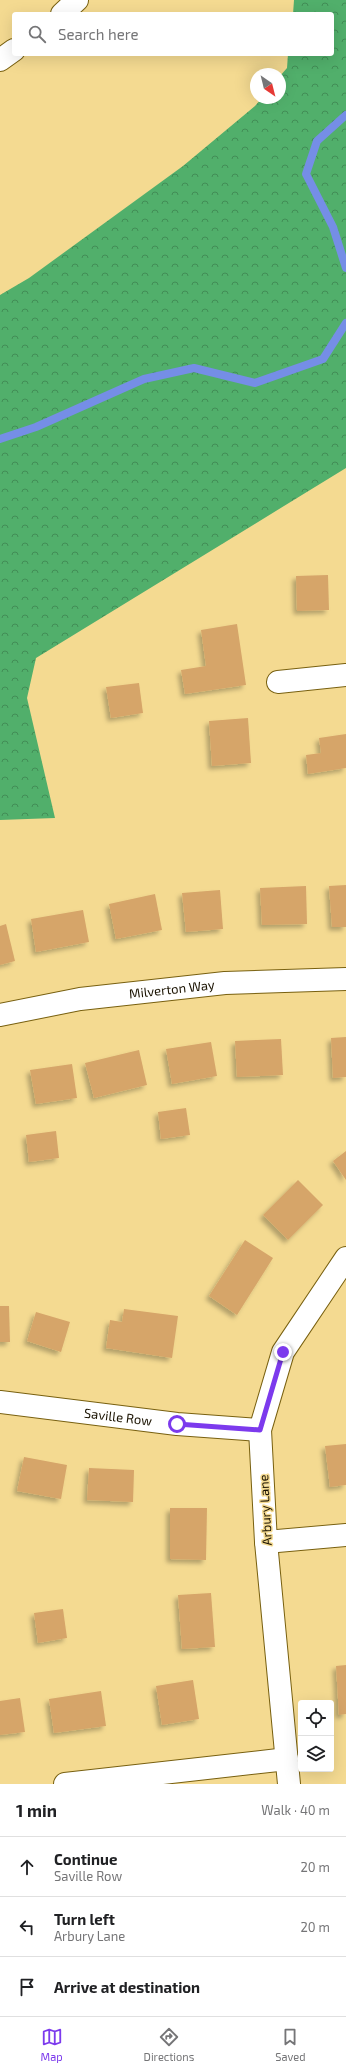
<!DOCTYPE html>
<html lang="en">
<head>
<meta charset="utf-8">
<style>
  :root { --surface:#fff; --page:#f2f2f2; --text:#202124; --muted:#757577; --line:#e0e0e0; --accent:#7c3aed }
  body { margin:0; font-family:"Exo 2",sans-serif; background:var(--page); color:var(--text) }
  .controls { position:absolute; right:12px; bottom:12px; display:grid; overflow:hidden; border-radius:4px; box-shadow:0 4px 16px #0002 }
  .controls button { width:36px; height:36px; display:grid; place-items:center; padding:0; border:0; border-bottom:1px solid var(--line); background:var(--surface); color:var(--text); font:20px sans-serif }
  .compass { position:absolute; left:250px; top:68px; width:36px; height:36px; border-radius:50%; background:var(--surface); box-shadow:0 4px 16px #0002; rotate:145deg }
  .stop { position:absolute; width:12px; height:12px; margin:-9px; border:3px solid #7c3aed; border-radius:50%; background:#fff }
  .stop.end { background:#7c3aed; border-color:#fff; box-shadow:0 1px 4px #0008 }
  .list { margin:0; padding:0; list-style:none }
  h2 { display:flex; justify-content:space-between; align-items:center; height:52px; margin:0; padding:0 16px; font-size:17px }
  h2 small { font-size:13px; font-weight:400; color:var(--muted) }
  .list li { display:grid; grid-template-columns:26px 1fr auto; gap:12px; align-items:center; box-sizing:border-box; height:60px; padding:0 16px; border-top:1px solid var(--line) }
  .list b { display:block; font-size:15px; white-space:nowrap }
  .list p { margin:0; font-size:13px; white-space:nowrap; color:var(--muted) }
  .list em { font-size:13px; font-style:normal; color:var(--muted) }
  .icon { flex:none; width:22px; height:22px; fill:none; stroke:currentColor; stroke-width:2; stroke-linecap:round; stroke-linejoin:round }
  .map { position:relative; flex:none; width:346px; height:1784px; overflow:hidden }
  .search { position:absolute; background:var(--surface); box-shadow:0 4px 16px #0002; left:12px; right:12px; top:12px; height:44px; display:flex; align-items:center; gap:10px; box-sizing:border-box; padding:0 14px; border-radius:4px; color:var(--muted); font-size:15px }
  .sheet { height:232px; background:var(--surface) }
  nav { display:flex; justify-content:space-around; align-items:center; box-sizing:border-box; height:56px; border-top:1px solid var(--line); background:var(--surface); font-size:11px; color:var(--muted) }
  nav a { display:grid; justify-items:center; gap:2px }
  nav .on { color:var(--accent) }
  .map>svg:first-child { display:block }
  .forest { fill:url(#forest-crowns) }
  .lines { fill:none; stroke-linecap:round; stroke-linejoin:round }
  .stream { stroke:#758ee6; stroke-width:8 }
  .building { fill:#d6a569; filter:url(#shadow) }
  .minor-casing { stroke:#786010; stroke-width:24 }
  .minor { stroke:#fff; stroke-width:22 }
  .route { stroke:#7c3aed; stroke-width:5 }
  .labels { text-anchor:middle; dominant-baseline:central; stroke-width:3; stroke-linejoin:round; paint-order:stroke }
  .street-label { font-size:13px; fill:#1a1200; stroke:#f4da91 }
</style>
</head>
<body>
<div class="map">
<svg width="346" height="1784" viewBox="0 0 346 1784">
  <defs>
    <pattern id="forest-crowns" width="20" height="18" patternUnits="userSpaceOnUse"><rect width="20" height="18" fill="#51af6b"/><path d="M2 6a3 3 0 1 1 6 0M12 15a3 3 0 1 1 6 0" fill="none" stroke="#428d56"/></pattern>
    <filter id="shadow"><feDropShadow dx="-3.5" dy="3.5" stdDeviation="2" flood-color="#0004"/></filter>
  </defs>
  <rect width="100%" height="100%" fill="#f4da91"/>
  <polygon class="forest" points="294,0 346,0 346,468 36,658 27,698 55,818 0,820 0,295 29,278 183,166 255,106 262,98 280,98 280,76 287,68 288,54 332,54 332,14 293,14"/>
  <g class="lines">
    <g class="stream">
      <polyline points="346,115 317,141 306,174 333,227 346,268"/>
      <polyline points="0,439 36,427 144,379 194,368 255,383 323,359 346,323"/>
    </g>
  </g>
  <g class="building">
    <polygon points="328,575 329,610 297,611 296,576"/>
    <polygon points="237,624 246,685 185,694 181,670 206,666 201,630"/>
    <polygon points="139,683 143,713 111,718 106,687"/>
    <polygon points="248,718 251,763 212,766 209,721"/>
    <polygon points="346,734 346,768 308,774 306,755 321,753 319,738"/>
    <polygon points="346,885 346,927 332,927 329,886"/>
    <polygon points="306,886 307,924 262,925 260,888"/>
    <polygon points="220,890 223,929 186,932 182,893"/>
    <polygon points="155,894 162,930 116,939 109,904"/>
    <polygon points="83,910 89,942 36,952 31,919"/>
    <polygon points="6,924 15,961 0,965 0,926"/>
    <polygon points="346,1037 346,1077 333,1078 331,1038"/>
    <polygon points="281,1039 283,1075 237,1077 235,1041"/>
    <polygon points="211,1042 217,1076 172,1084 166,1049"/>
    <polygon points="139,1050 147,1085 94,1098 85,1063"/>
    <polygon points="72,1064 77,1098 36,1104 30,1070"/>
    <polygon points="186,1108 190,1135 161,1139 158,1112"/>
    <polygon points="56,1131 59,1158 29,1162 26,1135"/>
    <polygon points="346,1151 346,1180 333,1161"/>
    <polygon points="298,1180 323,1205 288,1240 263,1215"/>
    <polygon points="245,1240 273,1258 237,1315 209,1296"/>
    <polygon points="0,1306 9,1306 10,1342 0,1342"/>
    <polygon points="124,1309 178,1316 172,1358 106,1348 110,1320 122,1322"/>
    <polygon points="36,1312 70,1322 61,1352 27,1341"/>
    <polygon points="346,1444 346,1485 330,1487 325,1446"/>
    <polygon points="24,1457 67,1465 61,1499 17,1491"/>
    <polygon points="89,1468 134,1470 133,1502 87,1500"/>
    <polygon points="170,1508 207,1508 206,1560 170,1559"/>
    <polygon points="211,1593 215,1647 182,1649 178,1595"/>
    <polygon points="63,1609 67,1638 38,1643 34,1613"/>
    <polygon points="346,1665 346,1714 339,1715 336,1666"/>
    <polygon points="193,1680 199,1719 162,1725 156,1686"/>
    <polygon points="101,1691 106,1726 54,1733 49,1699"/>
    <polygon points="20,1698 25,1732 0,1735 0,1701"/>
  </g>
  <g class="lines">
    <defs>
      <g id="minor">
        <polyline points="62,14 77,0"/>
        <polyline points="0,60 14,50"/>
        <polyline points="278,682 346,675"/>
        <path id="s1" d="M0,1015L80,999L225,983L346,979"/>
        <path id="s2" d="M0,1402L177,1424L260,1430"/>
        <polyline points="266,1542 346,1535"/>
        <polyline points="65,1784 287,1759"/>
        <polyline points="289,1784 266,1542 260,1430 283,1352 346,1258"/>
      </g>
    </defs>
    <use href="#minor" class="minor-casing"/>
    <use href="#minor" class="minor"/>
  </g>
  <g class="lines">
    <polyline class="route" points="177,1424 260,1430 283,1352"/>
  </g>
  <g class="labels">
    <g class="street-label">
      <text stroke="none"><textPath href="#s1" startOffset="174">Milverton Way</textPath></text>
      <text stroke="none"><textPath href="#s2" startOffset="119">Saville Row</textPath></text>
      <text transform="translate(265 1510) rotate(-93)">Arbury Lane</text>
    </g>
  </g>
</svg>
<div class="controls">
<button><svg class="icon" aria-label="locate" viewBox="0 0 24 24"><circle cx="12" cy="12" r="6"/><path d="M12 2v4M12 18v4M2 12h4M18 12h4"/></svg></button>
<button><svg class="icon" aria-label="layers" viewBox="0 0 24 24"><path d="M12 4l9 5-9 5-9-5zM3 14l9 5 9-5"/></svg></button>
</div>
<svg class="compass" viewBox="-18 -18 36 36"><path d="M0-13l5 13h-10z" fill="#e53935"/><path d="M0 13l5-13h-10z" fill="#757577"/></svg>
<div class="stop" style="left:177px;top:1424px"></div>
<div class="stop end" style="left:283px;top:1352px"></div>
<div class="search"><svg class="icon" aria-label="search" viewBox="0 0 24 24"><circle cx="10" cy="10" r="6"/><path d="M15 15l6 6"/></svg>Search here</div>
</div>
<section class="sheet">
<h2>1 min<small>Walk · 40 m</small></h2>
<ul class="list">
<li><svg class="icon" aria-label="ahead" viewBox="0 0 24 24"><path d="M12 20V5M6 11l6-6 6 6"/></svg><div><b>Continue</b><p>Saville Row</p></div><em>20 m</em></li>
<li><svg class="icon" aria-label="left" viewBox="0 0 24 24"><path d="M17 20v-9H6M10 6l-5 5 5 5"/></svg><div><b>Turn left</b><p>Arbury Lane</p></div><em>20 m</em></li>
<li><svg class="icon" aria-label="arrive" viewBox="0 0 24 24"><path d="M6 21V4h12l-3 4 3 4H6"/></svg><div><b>Arrive at destination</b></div></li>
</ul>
</section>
<nav>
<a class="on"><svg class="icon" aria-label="map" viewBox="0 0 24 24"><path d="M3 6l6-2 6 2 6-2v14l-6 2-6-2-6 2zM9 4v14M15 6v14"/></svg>Map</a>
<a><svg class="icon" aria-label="directions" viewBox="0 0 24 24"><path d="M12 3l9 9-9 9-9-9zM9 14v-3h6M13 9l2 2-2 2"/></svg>Directions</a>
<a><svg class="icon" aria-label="saved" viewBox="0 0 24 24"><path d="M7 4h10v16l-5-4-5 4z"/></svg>Saved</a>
</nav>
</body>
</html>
